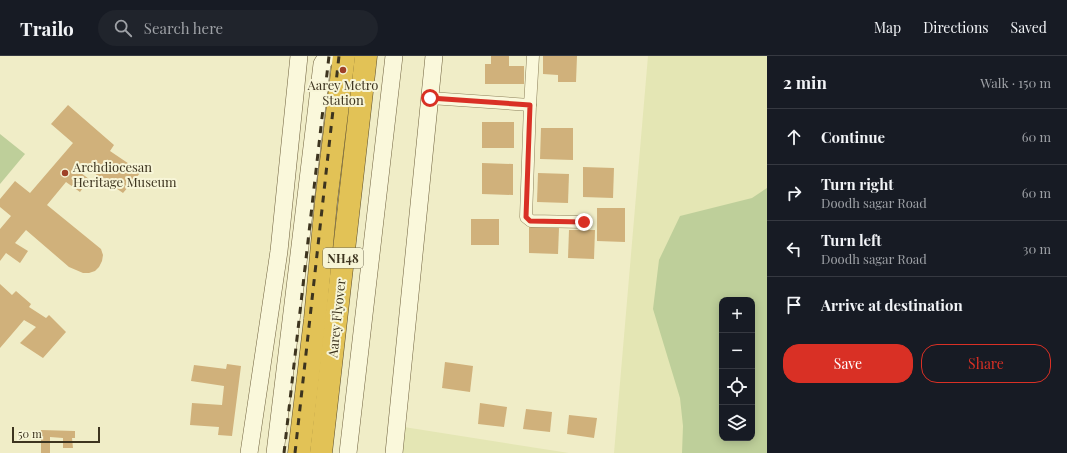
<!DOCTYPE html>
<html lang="en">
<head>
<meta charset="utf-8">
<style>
  :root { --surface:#171b24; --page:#20242c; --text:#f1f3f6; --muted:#9ea1a6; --line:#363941; --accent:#d93025 }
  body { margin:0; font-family:"Playfair Display",serif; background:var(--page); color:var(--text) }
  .controls { position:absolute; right:12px; bottom:12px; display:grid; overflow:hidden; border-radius:8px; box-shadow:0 2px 10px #0003 }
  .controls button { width:36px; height:36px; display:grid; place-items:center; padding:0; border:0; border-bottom:1px solid var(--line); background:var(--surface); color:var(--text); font:20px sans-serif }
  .scale { position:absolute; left:12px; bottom:10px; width:88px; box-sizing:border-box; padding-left:4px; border:2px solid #3d341f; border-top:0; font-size:11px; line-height:14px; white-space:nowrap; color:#3d341f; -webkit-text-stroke:3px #f7f5d7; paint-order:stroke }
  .stop { position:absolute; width:12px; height:12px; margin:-9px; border:3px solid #d93025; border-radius:50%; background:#fff }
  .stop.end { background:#d93025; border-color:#fff; box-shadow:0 1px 4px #0008 }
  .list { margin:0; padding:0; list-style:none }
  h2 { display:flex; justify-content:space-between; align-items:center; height:52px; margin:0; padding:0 16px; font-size:17px }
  h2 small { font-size:13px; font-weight:400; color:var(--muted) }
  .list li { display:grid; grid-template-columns:26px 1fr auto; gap:12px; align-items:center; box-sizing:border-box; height:56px; padding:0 16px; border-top:1px solid var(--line) }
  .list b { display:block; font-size:15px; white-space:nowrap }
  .list p { margin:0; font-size:13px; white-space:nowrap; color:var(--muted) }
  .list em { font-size:13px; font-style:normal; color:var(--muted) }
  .actions { display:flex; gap:8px; padding:12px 16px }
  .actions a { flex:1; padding:9px 0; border:1px solid var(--accent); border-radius:16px; text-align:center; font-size:14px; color:var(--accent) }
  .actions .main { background:var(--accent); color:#fff }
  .icon { flex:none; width:22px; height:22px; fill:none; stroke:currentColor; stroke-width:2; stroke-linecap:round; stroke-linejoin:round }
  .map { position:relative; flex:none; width:767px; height:397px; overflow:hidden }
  header { display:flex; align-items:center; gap:24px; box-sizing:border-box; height:56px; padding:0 20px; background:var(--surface); border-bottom:1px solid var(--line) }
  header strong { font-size:19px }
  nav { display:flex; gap:22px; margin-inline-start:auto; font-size:14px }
  .search { width:280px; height:36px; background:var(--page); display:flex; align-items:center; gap:10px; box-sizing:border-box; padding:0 14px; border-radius:22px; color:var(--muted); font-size:15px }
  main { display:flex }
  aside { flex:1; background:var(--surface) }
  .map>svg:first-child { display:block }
  .farmland { fill:#e4e6b4; fill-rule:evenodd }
  .green { fill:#becf9a; fill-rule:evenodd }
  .building { fill:#d0b17b }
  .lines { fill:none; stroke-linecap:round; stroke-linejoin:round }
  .street-casing { stroke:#8d805b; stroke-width:13 }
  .secondary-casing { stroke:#6f613e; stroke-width:18 }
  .highway-casing { stroke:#5b4d2f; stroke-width:23 }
  .street { stroke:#faf8db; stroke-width:12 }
  .secondary { stroke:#faf8db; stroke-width:17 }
  .highway { stroke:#e2c256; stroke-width:22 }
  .rail { stroke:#3d341f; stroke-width:3; stroke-dasharray:7 7; stroke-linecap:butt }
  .route { stroke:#d93025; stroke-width:5 }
  .poi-dot { fill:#9f4128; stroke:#f7f5d7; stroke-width:1.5 }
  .labels { text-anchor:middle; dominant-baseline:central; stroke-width:4; stroke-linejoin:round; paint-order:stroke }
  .shield { fill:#f7f5d7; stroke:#756e56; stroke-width:1 }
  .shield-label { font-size:12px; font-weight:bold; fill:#3d341f }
  .poi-label { font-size:13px; fill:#3d341f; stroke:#f7f5d7 }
  .street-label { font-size:13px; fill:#3d341f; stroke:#f7f5d7 }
</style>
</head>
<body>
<header>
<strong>Trailo</strong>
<div class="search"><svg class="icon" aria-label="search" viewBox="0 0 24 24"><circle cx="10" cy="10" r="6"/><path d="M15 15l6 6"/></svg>Search here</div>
<nav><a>Map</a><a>Directions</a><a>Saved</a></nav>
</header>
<main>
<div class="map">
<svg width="767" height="397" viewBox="0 0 767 397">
  <rect width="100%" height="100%" fill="#f0edc7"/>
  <g class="farmland">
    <path d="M648,0H767V397H614ZM722,244H752V382H722Z"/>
    <polygon points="404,371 569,397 400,397"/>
  </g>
  <g class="green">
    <polygon points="0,78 25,98 0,128"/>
    <path d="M767,132V397H682L683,370L680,342L653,253L659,204L680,160L752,142ZM722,244H752V382H722Z"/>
  </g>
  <g class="building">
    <polygon points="491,0 509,0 509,10 524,10 524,28 485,28 485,8 491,8"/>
    <polygon points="543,0 577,0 576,26 558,26 558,19 543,18"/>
    <polygon points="68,49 114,89 110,95 141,116 123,137 81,108 77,114 89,123 80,136 66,126 47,149 101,193 103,199 102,205 99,211 95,215 89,217 83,217 69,211 26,174 15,187 28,195 20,207 6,197 0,205 0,173 11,160 0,151 0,143 15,125 30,137 73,87 51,68"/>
    <rect x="482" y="66" width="32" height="26"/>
    <polygon points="541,72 573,72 573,104 540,103"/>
    <polygon points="482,107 513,108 513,139 482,138"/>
    <polygon points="583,111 614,112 613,142 583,141"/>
    <polygon points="538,117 569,118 568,147 537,146"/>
    <polygon points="597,152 625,152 625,186 597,185"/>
    <rect x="471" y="163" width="28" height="26"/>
    <polygon points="529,171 559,172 558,198 529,197"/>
    <polygon points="569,174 595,174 594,203 568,202"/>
    <polygon points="0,228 12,239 16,235 31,248 29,251 46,262 49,259 66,276 43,302 20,287 36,271 24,264 0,292"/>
    <polygon points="445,306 473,310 470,336 442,332"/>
    <polygon points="227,308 241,310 232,380 218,379 219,371 190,369 192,347 222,349 224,330 191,325 194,309 226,313"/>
    <polygon points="480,347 507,351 504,371 478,368"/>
    <polygon points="526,353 552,356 550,376 523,373"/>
    <polygon points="569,359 597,362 594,382 567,378"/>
    <polygon points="41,374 75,375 75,382 72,382 73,392 63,392 63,382 50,381 50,397 41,397"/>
  </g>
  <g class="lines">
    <defs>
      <g id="street">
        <polyline points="533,0 530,49 526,161 531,165 584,166"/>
        <polyline points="430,42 530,49"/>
      </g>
      <g id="secondary">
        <polyline points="249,397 279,195 299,0"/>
        <polyline points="275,397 322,8 327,0"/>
        <polyline points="348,397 394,0"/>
        <polyline points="394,397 434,0"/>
      </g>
      <g id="highway">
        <polyline points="299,397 315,263 326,146 344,0"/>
        <polyline points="321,397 366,0"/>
      </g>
    </defs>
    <use href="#street" class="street-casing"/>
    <use href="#secondary" class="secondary-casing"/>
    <use href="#highway" class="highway-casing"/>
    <use href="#street" class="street"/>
    <use href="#secondary" class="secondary"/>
    <use href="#highway" class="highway"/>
    <g class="rail">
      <polyline points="284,397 329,0"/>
      <polyline points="295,397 339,0"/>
    </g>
  </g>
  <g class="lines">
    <polyline class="route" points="430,42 530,49 526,161 530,165 584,166"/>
  </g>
  <g class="poi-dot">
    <circle cx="343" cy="14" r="4"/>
    <circle cx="65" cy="117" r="4"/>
  </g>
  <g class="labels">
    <rect class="shield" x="323" y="192" width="40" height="20" rx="3"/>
    <g class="shield-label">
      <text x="343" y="202">NH48</text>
    </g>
    <g class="poi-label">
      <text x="343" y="28">Aarey Metro<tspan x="343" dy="15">Station</tspan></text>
      <text x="73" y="110" text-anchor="start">Archdiocesan<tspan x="73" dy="15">Heritage Museum</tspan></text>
    </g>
    <g class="street-label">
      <text transform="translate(336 262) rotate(-84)">Aarey Flyover</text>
    </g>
  </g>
</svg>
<div class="controls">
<button>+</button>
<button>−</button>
<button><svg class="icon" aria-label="locate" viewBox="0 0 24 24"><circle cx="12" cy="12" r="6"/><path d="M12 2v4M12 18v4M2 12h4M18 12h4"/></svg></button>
<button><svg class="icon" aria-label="layers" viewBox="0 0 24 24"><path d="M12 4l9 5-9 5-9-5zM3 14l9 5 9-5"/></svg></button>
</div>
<div class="scale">50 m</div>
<div class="stop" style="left:430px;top:42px"></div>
<div class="stop end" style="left:584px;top:166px"></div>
</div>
<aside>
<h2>2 min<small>Walk · 150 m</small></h2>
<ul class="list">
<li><svg class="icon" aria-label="ahead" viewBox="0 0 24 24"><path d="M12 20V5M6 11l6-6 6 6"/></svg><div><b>Continue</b></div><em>60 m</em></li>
<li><svg class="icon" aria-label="right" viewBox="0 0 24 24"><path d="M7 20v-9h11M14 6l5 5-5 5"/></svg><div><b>Turn right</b><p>Doodh sagar Road</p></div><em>60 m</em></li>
<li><svg class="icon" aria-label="left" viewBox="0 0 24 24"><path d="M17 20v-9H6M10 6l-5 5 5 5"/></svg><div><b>Turn left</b><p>Doodh sagar Road</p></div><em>30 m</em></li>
<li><svg class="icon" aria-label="arrive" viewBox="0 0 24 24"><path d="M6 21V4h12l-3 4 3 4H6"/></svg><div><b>Arrive at destination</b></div></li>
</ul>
<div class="actions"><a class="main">Save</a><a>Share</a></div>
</aside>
</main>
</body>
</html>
